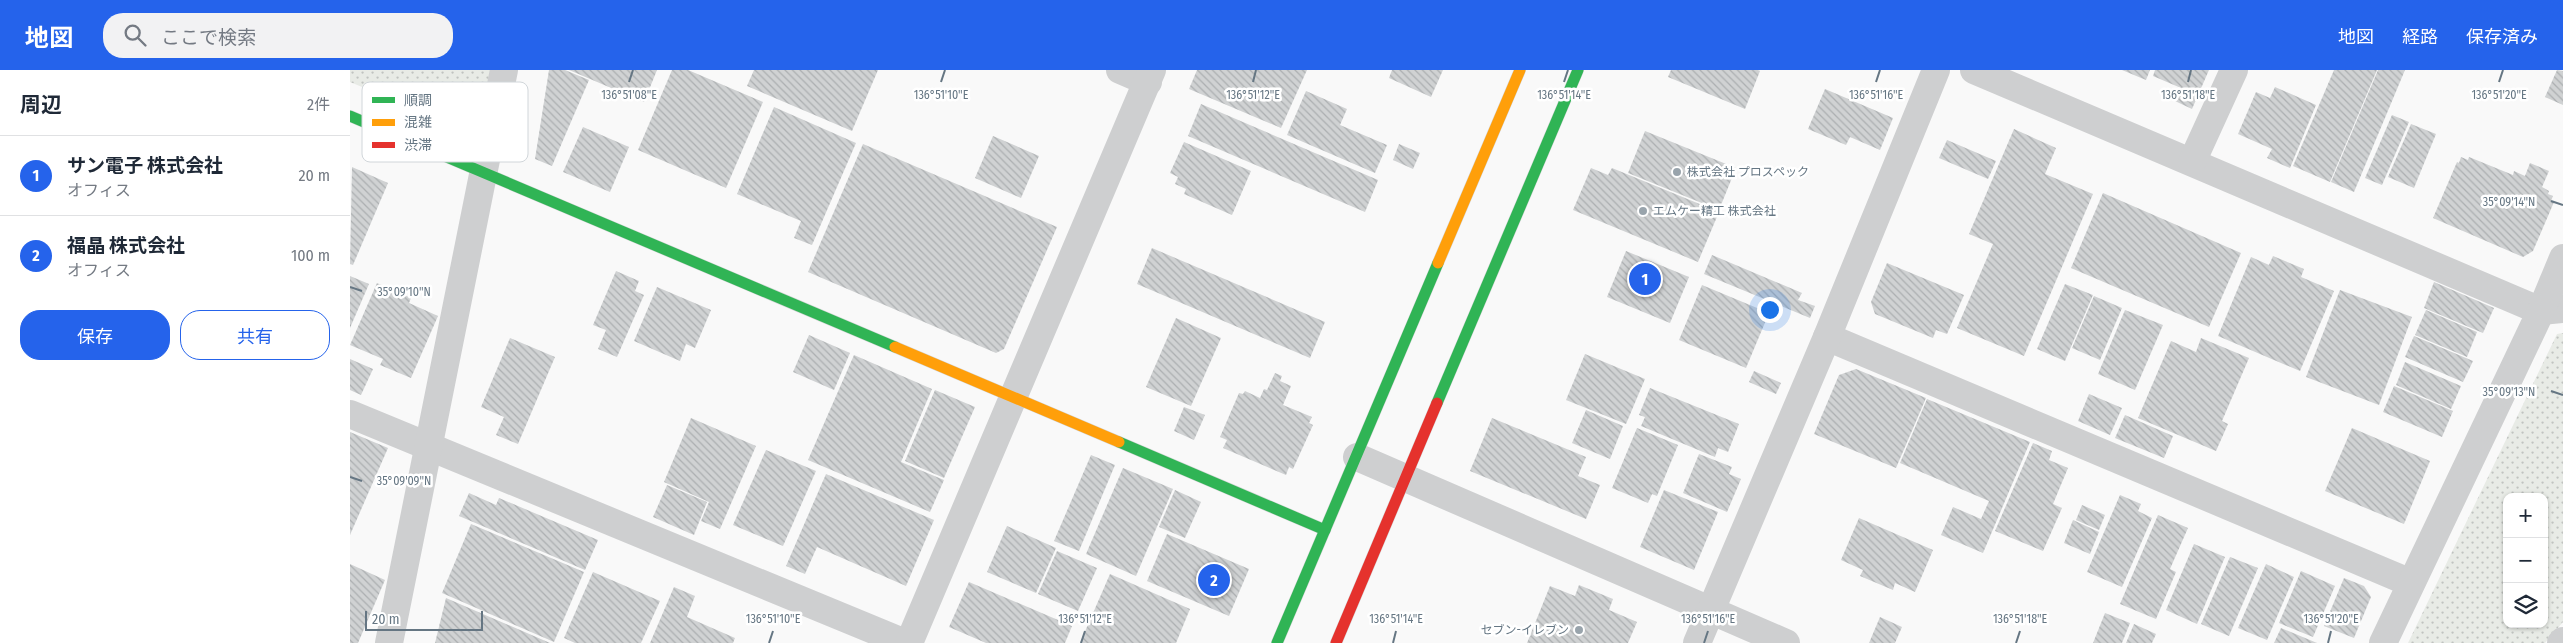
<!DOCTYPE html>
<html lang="ja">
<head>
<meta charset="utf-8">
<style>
  :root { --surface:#fff; --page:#f2f2f3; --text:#1f2937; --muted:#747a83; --line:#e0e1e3; --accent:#2563eb }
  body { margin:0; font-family:"Fira Sans Condensed","Noto Sans JP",sans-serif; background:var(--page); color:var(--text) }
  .controls { position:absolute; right:15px; bottom:15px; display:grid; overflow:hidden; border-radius:10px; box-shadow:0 1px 4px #0004 }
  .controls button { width:45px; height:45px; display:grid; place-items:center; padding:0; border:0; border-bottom:1px solid var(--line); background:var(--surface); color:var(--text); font:25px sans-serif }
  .scale { position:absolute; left:15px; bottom:12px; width:118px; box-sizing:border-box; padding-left:5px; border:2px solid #657683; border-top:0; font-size:14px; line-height:18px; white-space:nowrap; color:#657683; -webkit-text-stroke:4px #fff; paint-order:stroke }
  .you { position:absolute; left:1419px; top:239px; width:18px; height:18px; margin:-12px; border:4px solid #fff; border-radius:50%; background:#1a73e8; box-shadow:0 0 0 8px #1a73e833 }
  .badge { display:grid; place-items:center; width:32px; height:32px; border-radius:50%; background:var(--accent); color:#fff; font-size:16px; font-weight:700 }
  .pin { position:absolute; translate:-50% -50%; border:2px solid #fff; box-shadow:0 1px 5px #0006 }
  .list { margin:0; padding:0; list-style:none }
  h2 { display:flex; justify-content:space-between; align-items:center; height:65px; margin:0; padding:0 20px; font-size:21px }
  h2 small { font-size:16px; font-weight:400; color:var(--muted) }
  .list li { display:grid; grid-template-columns:32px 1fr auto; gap:15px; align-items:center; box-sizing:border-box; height:80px; padding:0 20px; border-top:1px solid var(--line) }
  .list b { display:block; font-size:19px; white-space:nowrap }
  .list p { margin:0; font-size:16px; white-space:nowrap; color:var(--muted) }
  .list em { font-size:16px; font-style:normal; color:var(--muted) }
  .actions { display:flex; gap:10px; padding:15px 20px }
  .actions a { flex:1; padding:11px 0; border:1px solid var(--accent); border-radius:20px; text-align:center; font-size:18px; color:var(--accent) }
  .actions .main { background:var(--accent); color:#fff }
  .icon { flex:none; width:28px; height:28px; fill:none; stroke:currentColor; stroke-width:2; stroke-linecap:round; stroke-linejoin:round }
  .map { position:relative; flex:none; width:2213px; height:573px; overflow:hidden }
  header { display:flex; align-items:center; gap:30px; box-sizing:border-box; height:70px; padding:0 25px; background:var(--accent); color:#fff }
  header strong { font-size:24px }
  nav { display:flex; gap:28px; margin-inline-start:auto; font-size:18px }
  .search { width:350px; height:45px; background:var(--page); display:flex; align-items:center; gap:12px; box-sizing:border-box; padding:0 18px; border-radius:20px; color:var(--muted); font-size:19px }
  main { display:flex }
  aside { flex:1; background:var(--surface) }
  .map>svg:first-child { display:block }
  .green { fill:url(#green-dots); fill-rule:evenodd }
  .building { fill:url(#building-back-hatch) }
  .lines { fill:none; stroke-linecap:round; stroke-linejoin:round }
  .fast-casing { stroke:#d5d6d7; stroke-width:12 }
  .slow-casing { stroke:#d5d6d7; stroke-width:12 }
  .jam-casing { stroke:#d5d6d7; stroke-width:12 }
  .street { stroke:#cecfd0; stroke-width:28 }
  .fast { stroke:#30b455; stroke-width:11 }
  .slow { stroke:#ff9f0a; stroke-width:11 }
  .jam { stroke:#e5322d; stroke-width:11 }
  .ticks { fill:none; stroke:#657683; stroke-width:2 }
  .poi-dot { fill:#99a4ac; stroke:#fff; stroke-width:2 }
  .labels { text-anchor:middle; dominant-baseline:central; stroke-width:5; stroke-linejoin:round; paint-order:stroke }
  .poi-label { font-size:12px; fill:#657683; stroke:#fff; text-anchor:start }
  .key { fill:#fff; stroke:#d1d6da; stroke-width:1 }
  .key-label { font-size:14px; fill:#657683 }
  .ticks-label { font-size:12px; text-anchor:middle; fill:#657683; stroke:#fff; stroke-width:5; stroke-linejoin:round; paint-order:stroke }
</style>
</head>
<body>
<header>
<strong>地図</strong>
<div class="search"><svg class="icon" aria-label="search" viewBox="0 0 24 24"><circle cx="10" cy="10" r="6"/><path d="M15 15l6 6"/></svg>ここで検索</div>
<nav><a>地図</a><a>経路</a><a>保存済み</a></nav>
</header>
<main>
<aside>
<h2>周辺<small>2件</small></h2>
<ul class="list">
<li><span class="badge">1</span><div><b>サン電子 株式会社</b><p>オフィス</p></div><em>20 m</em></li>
<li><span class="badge">2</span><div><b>福晶 株式会社</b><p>オフィス</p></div><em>100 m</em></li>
</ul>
<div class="actions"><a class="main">保存</a><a>共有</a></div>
</aside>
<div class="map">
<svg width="2213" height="573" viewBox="0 0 2213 573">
  <defs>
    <pattern id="green-dots" width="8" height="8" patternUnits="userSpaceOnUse" patternTransform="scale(1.25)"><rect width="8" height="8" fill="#e8ebe6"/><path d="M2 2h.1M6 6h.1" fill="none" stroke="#c0c3c0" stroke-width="1.8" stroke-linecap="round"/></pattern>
    <pattern id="building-back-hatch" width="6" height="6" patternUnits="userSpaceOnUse" patternTransform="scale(1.25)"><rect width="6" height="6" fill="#d0d2d3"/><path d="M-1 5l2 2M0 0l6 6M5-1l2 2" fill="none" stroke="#acafb1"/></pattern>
  </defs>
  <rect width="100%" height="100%" fill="#f9f9f9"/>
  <g class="green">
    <polygon points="0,0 142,0 132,54 114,59 0,12"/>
    <path d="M2213,263V552L2195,573H2058L2207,264ZM2157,427H2194V554H2157Z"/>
  </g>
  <g class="building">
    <polygon points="199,0 215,0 239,10 202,96 185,89"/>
    <polygon points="219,0 307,0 294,32"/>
    <polygon points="322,0 338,0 413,32 376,118 288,80"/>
    <polygon points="404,0 528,0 502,61 397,16"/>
    <polygon points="847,0 957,0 931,58 839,19"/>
    <polygon points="1042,0 1093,0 1081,27 1039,8"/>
    <polygon points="1321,0 1408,0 1410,1 1395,39 1318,7"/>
    <polygon points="1772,0 1800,0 1796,10"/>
    <polygon points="1805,0 1859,0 1842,39 1825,31 1831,18 1803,6"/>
    <polygon points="1984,0 2027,0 1980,112 1943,96"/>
    <polygon points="2028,0 2055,0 2004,122 1981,112"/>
    <polygon points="2207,0 2213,1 2213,35 2195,27"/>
    <polygon points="1925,17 1966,35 1940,98 1917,88 1922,79 1888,64 1906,22 1920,28"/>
    <polygon points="1475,19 1543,48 1530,80 1500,67 1496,75 1458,59"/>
    <polygon points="956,21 997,39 990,55 1037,75 1025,103 937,65"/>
    <polygon points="851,34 1028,110 1015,142 838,66"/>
    <polygon points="424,37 506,73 462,175 444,168 451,151 387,124"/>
    <polygon points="2042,45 2059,52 2032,115 2015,108"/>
    <polygon points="2061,54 2086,64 2064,118 2038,107"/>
    <polygon points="233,57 279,77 260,122 213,102"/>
    <polygon points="1664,59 1706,78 1695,104 1743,124 1674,286 1607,258 1643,174 1619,164"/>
    <polygon points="1295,61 1386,98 1369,140 1278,103"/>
    <polygon points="643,66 689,86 671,128 625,108"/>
    <polygon points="1597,70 1646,91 1638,109 1589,88"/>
    <polygon points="834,72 901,101 882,145 834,124 836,119 825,114 828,107 820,103"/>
    <polygon points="513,74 707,157 654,279 646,283 458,202"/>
    <polygon points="1049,74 1070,83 1063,99 1043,90"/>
    <polygon points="2111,87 2118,90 2119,87 2163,105 2164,101 2175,106 2180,93 2199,101 2192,117 2199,121 2198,124 2203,126 2201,131 2204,132 2183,181 2173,187 2083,148 2107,92 2109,93"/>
    <polygon points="2,97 38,113 3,195 0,194"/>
    <polygon points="1241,98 1258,105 1262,98 1369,142 1348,192 1223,140"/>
    <polygon points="1753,123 1891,183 1859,257 1721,198"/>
    <polygon points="802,178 975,252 960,288 787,214"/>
    <polygon points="1276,181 1339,207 1320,253 1257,227"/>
    <polygon points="1362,185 1452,223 1448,230 1465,236 1460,248 1354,204"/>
    <polygon points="1923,186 1954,199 1951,207 1984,221 1950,301 1868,266 1901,187 1919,195"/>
    <polygon points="1537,193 1614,225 1597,264 1586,260 1583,268 1525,244 1521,232"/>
    <polygon points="266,201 289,211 285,221 294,225 267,287 248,279 256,260 243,255"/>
    <polygon points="0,206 19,214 0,258"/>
    <polygon points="2084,212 2144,238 2133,263 2074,238"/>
    <polygon points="27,213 61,228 59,233 88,246 61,308 30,295 33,289 0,275"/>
    <polygon points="1715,214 1743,225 1715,291 1687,279"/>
    <polygon points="1352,215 1419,243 1396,298 1329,270"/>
    <polygon points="307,217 361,240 345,278 336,274 330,291 284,271"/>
    <polygon points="1990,220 2062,247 2029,335 1956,307"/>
    <polygon points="1744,226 1772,238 1750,290 1722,278"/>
    <polygon points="1775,240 1813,255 1785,320 1748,304"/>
    <polygon points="2076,240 2127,262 2117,287 2065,265"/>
    <polygon points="826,248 871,268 841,336 796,317"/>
    <polygon points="459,265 500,283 484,320 443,302"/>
    <polygon points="2064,266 2123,291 2113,312 2055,287"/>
    <polygon points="160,268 205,287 168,374 146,365 154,347 131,337"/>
    <polygon points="1851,268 1899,288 1872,351 1878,354 1866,381 1788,348 1821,271 1846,282"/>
    <polygon points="1235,284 1295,309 1276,354 1216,330"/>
    <polygon points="504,285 582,319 551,392 594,410 580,442 458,390"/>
    <polygon points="0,289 23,299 11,325 0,320"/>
    <polygon points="2055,292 2111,316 2101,339 2046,315"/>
    <polygon points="1506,299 1576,328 1546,398 1464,364 1489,305"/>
    <polygon points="1404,301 1431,313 1426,324 1399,312"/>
    <polygon points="925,303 932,306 930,311 941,316 933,335 962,347 959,353 963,355 943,399 939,397 936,405 873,378 877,370 870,367 889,323 893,324 895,321 910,328 914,319 917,320"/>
    <polygon points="2044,316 2103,341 2092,367 2033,342"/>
    <polygon points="1300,318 1389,354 1378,382 1368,378 1365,387 1291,356 1295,347 1289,345"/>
    <polygon points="585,320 625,337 594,408 555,391"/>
    <polygon points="1739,324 1772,338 1760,365 1728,351"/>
    <polygon points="1577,329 1680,372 1633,483 1591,465 1603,437 1631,449 1639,431 1550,393"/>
    <polygon points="834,337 855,345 844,370 824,361"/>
    <polygon points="1236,340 1273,356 1260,389 1222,373"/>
    <polygon points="1775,345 1823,366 1814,388 1765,368"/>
    <polygon points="341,348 406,376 370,459 351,451 359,432 314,412"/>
    <polygon points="1142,348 1236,387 1228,406 1250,415 1236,449 1120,401"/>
    <polygon points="1287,358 1328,375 1307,426 1302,424 1298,433 1262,418"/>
    <polygon points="2002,358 2080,391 2054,454 1975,421"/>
    <polygon points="0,362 38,378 0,465"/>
    <polygon points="1683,373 1702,381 1699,390 1718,398 1703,434 1712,438 1693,481 1645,461"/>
    <polygon points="416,380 466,401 433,476 383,455"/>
    <polygon points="1349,384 1382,397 1379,404 1391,409 1377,442 1333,423"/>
    <polygon points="741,385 765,395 729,481 704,471"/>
    <polygon points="773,398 823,419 786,506 736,484"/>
    <polygon points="476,404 584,450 556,516 467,477 455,504 436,496"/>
    <polygon points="317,415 357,432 344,465 303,447"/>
    <polygon points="825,420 851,432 835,468 809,457"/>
    <polygon points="1314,420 1368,442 1344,500 1290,477"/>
    <polygon points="119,423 146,435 149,428 248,470 235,500 109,446"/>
    <polygon points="1770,425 1791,434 1788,441 1802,448 1772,517 1737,502"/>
    <polygon points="1732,435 1755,445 1749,460 1726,450"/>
    <polygon points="1808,445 1838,458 1820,499 1826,502 1806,549 1770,534"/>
    <polygon points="1509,448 1583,480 1565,522 1545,513 1543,520 1510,506 1513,500 1491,490"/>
    <polygon points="1723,450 1749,462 1740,484 1714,473"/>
    <polygon points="121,454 234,502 204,572 92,523"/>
    <polygon points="657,456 706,478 686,523 637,502"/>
    <polygon points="817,464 899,499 879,546 797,511"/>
    <polygon points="1844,474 1875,487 1847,554 1816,540"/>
    <polygon points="707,481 747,498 728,541 688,524"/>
    <polygon points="1880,487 1908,498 1879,566 1851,554"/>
    <polygon points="0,494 35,510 8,573 0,573"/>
    <polygon points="1916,494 1944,507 1917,570 1888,558"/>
    <polygon points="1951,501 1985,516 1963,567 1929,553"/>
    <polygon points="243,502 310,531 291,573 225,573 214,568"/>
    <polygon points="760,504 840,539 826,573 730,573"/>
    <polygon points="1994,508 2014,516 2021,527 2004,568 1974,556"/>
    <polygon points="619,512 722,556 715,573 636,573 599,557"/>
    <polygon points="1229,515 1263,529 1259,540 1287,552 1278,573 1177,573 1200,516 1225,526"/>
    <polygon points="324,517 345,526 337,547 385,568 383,573 300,573"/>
    <polygon points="96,528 200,573 85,573"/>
    <polygon points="1755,543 1780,553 1772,573 1743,573"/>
    <polygon points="1530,547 1552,557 1545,573 1519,573"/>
    <polygon points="1784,554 1806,564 1802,573 1776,573"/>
    <polygon points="1931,558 1967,573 1924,573"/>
  </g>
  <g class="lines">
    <defs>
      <g id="fast">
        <polyline points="0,46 545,277"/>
        <polyline points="1087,333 1228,0"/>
        <polyline points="769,372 975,460"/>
        <polyline points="927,573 1088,193"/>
      </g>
      <g id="slow">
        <polyline points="1088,193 1170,0"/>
        <polyline points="545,277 769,372"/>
      </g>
      <polyline id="jam" points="986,573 1087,333"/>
    </defs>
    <use href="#fast" class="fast-casing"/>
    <use href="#slow" class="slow-casing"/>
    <use href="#jam" class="jam-casing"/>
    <g class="street">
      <polyline points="770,0 798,12"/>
      <polyline points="1624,0 2191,241 2213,239"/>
      <polyline points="1842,92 1884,0"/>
      <polyline points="1477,267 2061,513"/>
      <polyline points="0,344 555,573"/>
      <polyline points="1007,387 1436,573"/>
      <polyline points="39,573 154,0"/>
      <polyline points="559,573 802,0"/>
      <polyline points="1347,573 1477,267 1586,0"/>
      <polyline points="2033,573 2191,241 2213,188"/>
      <polyline points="2211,573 2213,571"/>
    </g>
    <use href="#fast" class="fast"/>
    <use href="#slow" class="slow"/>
    <use href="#jam" class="jam"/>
  </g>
  <path class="ticks" d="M279,12L283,0M591,12L595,0M903,12L906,0M1214,12L1218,0M1526,12L1530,0M1838,12L1841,0M2149,12L2153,0M2201,131L2213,135M0,217L12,221M2201,321L2213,325M0,407L12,411M419,573L423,561M731,573L735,561M1043,573L1046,561M1354,573L1358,561M1666,573L1670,561M1978,573L1981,561"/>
  <g class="poi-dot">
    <circle cx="1327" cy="102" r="5"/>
    <circle cx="1293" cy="141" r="5"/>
    <circle cx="1229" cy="560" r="5"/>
  </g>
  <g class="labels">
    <g class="poi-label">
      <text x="1337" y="102">株式会社 プロスペック</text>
      <text x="1303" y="141">エムケー精工 株式会社</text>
      <text x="1219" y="560" text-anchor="end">セブン-イレブン</text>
    </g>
  </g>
  <rect x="12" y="12" width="166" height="80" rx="8" class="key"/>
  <rect x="22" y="27" width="23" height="6" fill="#30b455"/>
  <rect x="22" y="49" width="23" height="7" fill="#ff9f0a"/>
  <rect x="22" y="72" width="23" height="6" fill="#e5322d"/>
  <g class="key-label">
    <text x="54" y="35">順調</text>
    <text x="54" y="57">混雑</text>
    <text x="54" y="80">渋滞</text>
  </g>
  <g class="ticks-label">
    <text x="279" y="29">136°51'08"E</text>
    <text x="591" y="29">136°51'10"E</text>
    <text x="903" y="29">136°51'12"E</text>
    <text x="1214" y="29">136°51'14"E</text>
    <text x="1526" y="29">136°51'16"E</text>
    <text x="1838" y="29">136°51'18"E</text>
    <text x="2149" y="29">136°51'20"E</text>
    <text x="2159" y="136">35°09'14"N</text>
    <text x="54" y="226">35°09'10"N</text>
    <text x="2159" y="326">35°09'13"N</text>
    <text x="54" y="415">35°09'09"N</text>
    <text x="423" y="553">136°51'10"E</text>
    <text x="735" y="553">136°51'12"E</text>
    <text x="1046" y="553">136°51'14"E</text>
    <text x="1358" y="553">136°51'16"E</text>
    <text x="1670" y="553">136°51'18"E</text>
    <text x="1981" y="553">136°51'20"E</text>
  </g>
</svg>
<div class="controls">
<button>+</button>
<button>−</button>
<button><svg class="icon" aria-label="layers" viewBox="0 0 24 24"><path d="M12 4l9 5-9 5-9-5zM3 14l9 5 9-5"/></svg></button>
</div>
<div class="scale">20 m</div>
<div class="you"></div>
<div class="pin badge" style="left:1295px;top:209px">1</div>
<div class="pin badge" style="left:864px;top:510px">2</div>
</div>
</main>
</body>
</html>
